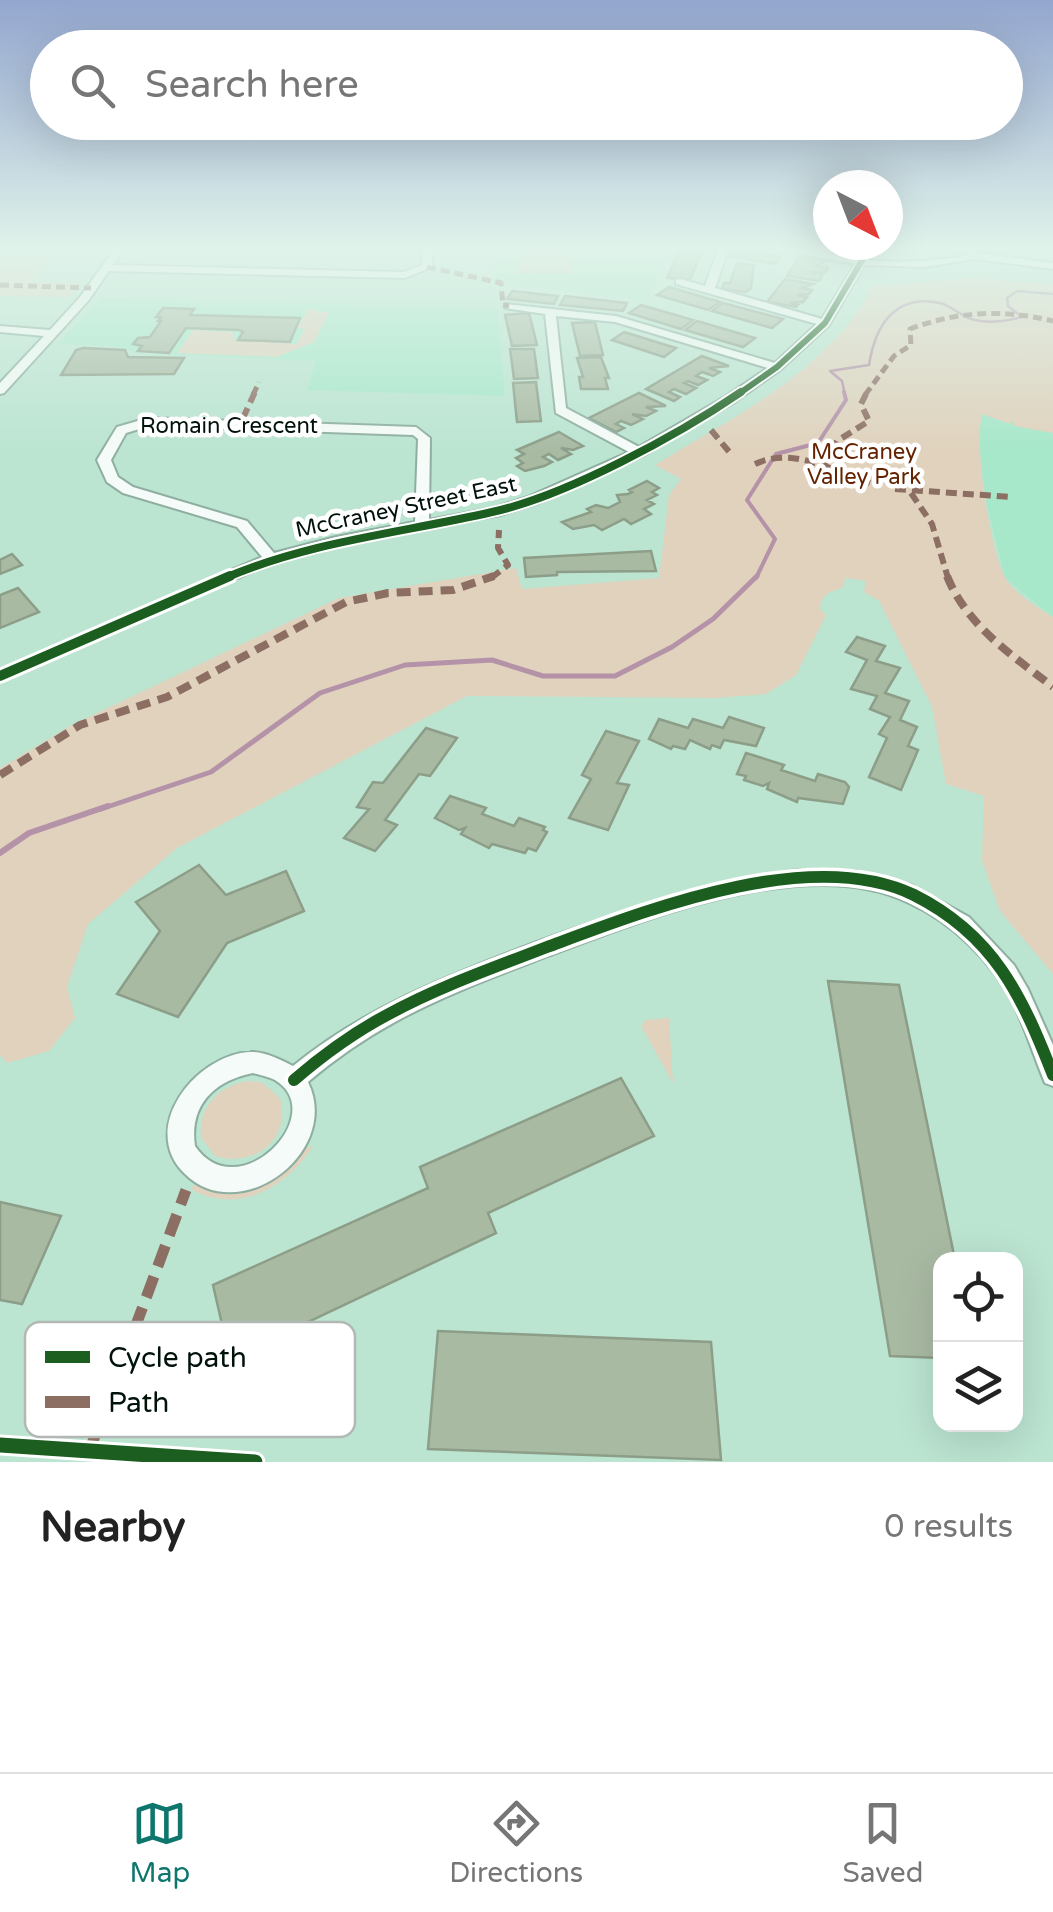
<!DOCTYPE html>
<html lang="en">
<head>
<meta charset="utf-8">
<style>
  :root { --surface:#fff; --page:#f2f2f2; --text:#222; --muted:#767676; --line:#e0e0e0; --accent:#0f766e }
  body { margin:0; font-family:"Varela Round",sans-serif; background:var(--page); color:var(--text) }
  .controls { position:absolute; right:30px; bottom:30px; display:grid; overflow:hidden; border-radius:20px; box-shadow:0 10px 40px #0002 }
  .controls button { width:90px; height:90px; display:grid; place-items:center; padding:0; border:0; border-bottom:2px solid var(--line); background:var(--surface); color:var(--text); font:50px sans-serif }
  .compass { position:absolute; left:813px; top:170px; width:90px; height:90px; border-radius:50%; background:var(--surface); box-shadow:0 10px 40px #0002; rotate:138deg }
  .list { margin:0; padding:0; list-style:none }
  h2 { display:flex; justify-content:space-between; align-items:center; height:130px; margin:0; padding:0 40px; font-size:42px }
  h2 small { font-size:32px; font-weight:400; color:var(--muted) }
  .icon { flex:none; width:55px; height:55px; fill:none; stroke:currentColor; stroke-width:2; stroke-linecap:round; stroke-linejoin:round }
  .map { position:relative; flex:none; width:1053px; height:1462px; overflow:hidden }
  .search { position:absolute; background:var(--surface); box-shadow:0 10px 40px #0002; left:30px; right:30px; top:30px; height:110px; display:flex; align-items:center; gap:25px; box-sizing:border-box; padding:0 35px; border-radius:55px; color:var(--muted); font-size:38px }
  .sheet { height:310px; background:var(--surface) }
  nav { display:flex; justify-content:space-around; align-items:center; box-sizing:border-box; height:140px; border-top:2px solid var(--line); background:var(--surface); font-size:28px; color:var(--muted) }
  nav a { display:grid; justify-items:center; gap:5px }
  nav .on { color:var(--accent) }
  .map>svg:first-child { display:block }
  .built { fill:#a7e7ca }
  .green { fill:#e0d2bd }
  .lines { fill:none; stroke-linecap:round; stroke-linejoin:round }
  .stream-far3 { stroke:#b492a8; stroke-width:2.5 }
  .stream-far2 { stroke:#b492a8; stroke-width:4 }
  .stream-far1 { stroke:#b492a8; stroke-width:5 }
  .stream { stroke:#b492a8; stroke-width:6 }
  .building { fill:#a9baa3; stroke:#8c9d88; stroke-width:2.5 }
  .minor-casing { stroke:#8eaea0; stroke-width:4 }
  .minor { fill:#f5fbf8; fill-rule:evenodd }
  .quiet-far3 { stroke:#8d6e63; stroke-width:5; stroke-dasharray:9 5; stroke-linecap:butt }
  .quiet-far2 { stroke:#8d6e63; stroke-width:6; stroke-dasharray:11 6; stroke-linecap:butt }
  .quiet-far1 { stroke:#8d6e63; stroke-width:8; stroke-dasharray:14 8; stroke-linecap:butt }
  .quiet { stroke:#8d6e63; stroke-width:11; stroke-dasharray:22 11; stroke-linecap:butt }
  .cycleway-far4-casing { stroke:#fff; stroke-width:10 }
  .cycleway-far3-casing { stroke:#fff; stroke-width:12 }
  .cycleway-far2-casing { stroke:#fff; stroke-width:16 }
  .cycleway-far1-casing { stroke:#fff; stroke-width:19 }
  .cycleway-casing { stroke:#fff; stroke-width:21 }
  .cycleway-far4 { stroke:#1b5e20; stroke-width:6 }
  .cycleway-far3 { stroke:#1b5e20; stroke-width:8 }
  .cycleway-far2 { stroke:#1b5e20; stroke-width:10 }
  .cycleway-far1 { stroke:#1b5e20; stroke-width:12 }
  .cycleway { stroke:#1b5e20; stroke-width:15 }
  .labels { text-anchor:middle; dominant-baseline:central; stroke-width:9; stroke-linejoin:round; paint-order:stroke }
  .far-street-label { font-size:22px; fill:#001209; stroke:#fff }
  .far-park-label { font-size:22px; fill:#632300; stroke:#fff }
  .key { fill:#fff; stroke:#b2b8b5; stroke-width:2.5 }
  .key-label { font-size:28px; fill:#001209 }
</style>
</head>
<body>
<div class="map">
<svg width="1053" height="1462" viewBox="0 0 1053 1462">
  <rect width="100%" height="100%" fill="#bbe4d1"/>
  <g class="built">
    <polygon points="492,247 674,247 647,300 495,283"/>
    <polygon points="101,298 497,309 505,396 307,390 316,361 135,353 121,347 58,344"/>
    <polygon points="1053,384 1053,617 1005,578 986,500 978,435 981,413"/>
  </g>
  <g class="green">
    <polygon points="517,247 570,247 574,273 518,274"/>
    <polygon points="0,251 57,251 31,282 80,283 69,297 0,296"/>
    <path d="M972,278L1053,284V433L1014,426V420L1010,424L982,414C974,446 989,546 1005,577C1013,593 1038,608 1053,617V974L1000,911L982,861L984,796L946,784L932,707L879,601L864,592L866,581L846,578L842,588L828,593L821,601L820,609L826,615L796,675L766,694L716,698L467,696L177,848L88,924L67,987L75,1018L49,1051L7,1063L0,1055V768L72,725L339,598L516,568L522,589L659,578L669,495L681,479L655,465C733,417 829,371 873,286Z"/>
    <polygon points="308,309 329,313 314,342 276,357 177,353 193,330 233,332 233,340 296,344 305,329 298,328"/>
    <polygon points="669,1018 673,1083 641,1026 646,1020"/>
    <path d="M247,1081L261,1082L280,1098C292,1138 254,1169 215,1156L201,1138C198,1106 218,1087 247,1081Z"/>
    <path d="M313,1146C287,1187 237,1216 191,1189L199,1180Z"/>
  </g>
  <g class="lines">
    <path class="stream-far3" d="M845,395L842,381L830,371L869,365C875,326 895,293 940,303C953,306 962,318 975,320C991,324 1007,321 1022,317L1008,306L1007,298L1017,291L1053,294"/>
    <polyline class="stream-far2" points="756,578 775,539 747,500 776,454 818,443 846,400 844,392"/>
    <polyline class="stream-far1" points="101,809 211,772 320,693 405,665 492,660 543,676 615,676 672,647 713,619 757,576"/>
    <polyline class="stream" points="0,853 29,833 108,806"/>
  </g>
  <g class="building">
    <polygon points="680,249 702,251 690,280 667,278"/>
    <polygon points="736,249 781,256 775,264 729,256"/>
    <polygon points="799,257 827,261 816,266 828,268 826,272 811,272 823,274 819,281 787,276"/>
    <polygon points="737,263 754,265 751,288 746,292 722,289 724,283 730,283"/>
    <polygon points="785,279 813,284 802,288 812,290 809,294 797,295 807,297 803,302 790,303 798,305 796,307 767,302"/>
    <polygon points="669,287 720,302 708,310 657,295"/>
    <polygon points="512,291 558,296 554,304 507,299"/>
    <polygon points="565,296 627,303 623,311 560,305"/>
    <polygon points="723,303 783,319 772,328 712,311"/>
    <polygon points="641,305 693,320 681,329 629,313"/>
    <polygon points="163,308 194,309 190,315 300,318 290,342 238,340 243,332 239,330 186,328 169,353 138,351 142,346 133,344 138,338 150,337 161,321 158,321 161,317 156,317"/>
    <polygon points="529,313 537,345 512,346 505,315"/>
    <polygon points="697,321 755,338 743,347 685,330"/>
    <polygon points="595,322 603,355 580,356 572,323"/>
    <polygon points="624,332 676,348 664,357 612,340"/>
    <polygon points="83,348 125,350 128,357 184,358 174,374 61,375 76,350"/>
    <polygon points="510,349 534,349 538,378 514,379"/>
    <polygon points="702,356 729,366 709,368 720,372 713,376 702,372 696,376 707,380 698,385 688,381 684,383 696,388 686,394 674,389 669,392 680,397 674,401 646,389"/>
    <polygon points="601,357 609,378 605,378 608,389 581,389 579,377 583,377 577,358"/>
    <polygon points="536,382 541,421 517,422 513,383"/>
    <polygon points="639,393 666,406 646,407 656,411 646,416 632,414 643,419 631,425 621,421 616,424 624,428 616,432 589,418"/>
    <polygon points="559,432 583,446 573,450 561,448 571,454 558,460 549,454 543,457 552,462 544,466 525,471 517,466 523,463 516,458 524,454 517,450"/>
    <polygon points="647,481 659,488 652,492 657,495 647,500 654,504 644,509 651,514 631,524 624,519 602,530 594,525 573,529 562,522 591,512 587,509 596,505 608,508 620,502 617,495 628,494 632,492 629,490"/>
    <polygon points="651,551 656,571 557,572 557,575 526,577 524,558"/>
    <polygon points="12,554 22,565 0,574 0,560"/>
    <polygon points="18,588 39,612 0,628 0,595"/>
    <polygon points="857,637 885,646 876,661 900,668 885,693 909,701 900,720 917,727 908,746 918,750 901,790 869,777 887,738 879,734 890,717 870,709 877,696 851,689 867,660 846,652"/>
    <polygon points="729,717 764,728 756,746 724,740 720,748 712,745 710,749 690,740 685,749 673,746 671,749 649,739 659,719 688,728 693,719 723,728"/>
    <polygon points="426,728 457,738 430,776 419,774 385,820 397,825 375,851 344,838 369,809 357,807 373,782 383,783"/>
    <polygon points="606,731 639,741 617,783 629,785 608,830 569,818 591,779 582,775"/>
    <polygon points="746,753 784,765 781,770 815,781 818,774 845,782 849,787 843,804 798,798 797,802 767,789 769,783 763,786 744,780 746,776 737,774"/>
    <polygon points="450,796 486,808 482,814 514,826 519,818 545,827 543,830 547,832 536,851 528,848 525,853 492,844 489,848 461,834 465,828 459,830 435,818"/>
    <polygon points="199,865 226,895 286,871 304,911 227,943 178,1017 117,994 160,931 136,902"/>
    <polygon points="828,981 899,985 955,1260 940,1260 940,1358 890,1356"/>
    <polygon points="621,1078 654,1136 488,1213 496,1233 230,1359 213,1285 428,1188 420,1167"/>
    <polygon points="0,1202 61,1216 22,1304 0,1300"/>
    <polygon points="438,1331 711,1342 721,1460 428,1449"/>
  </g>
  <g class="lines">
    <defs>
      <g id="minor">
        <polygon points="116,247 126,247 113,265 404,272 422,265 422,247 432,247 432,267 405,278 109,271 88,301 4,393 0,394 0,383 44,336 0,332 0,326 50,330 80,297"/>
        <path d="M719,247H729L715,288L822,319L855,264L766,247H787L858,258L865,247H875L867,260C902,263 935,262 968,255L962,248L971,247L978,253L1053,263V269L975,259L924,267L864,265L829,325L781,369L733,403L644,455L538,503L500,515L337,545L276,561L0,682V670L262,557L237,527L123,493L107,482L97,460L117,427L148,418L416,427L430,438L429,520L493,508L528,497L629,452L556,413L545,314L505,308V304L616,316L775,363L817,324L676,284V280L680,279L705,286ZM556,316L615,322L768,368L725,397L639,447L566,408ZM149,426L413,435L418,439L415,522L336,537L274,553L247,521L133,487L118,477L111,460L126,433Z"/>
        <path d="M797,870L855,871L911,885L969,917L1014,965L1028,989L1053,1045V1086L1045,1083C1034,1057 1026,1030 1014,1005C992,961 952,922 907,902C806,854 646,919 548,956C496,976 444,995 395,1022C364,1039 335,1059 308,1082C342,1152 240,1228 185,1174C138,1129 195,1055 250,1052C263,1051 282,1060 293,1066C364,1008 447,976 531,944C621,911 702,884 797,870ZM253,1073C260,1075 269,1077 275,1080C331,1114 238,1209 195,1146C189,1105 214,1081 253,1073Z"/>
      </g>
    </defs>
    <use href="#minor" class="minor-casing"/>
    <use href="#minor" class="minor"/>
    <g class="quiet-far3">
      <polyline points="427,267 501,283 503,305 509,306"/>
      <polyline points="0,285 91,288"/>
      <polyline points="253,395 259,382"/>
      <path d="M865,395L894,356L911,345L910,329C958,311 1003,309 1053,321"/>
    </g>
    <g class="quiet-far2">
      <polyline points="243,418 255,392"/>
      <polyline points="711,430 731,454"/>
      <path d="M755,464C794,446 832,471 870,483"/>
      <polyline points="824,466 837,441 869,421 861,404 867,392"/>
      <polyline points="895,489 1011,497"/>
      <polyline points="911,493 932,524 948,578"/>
      <polyline points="491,578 508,565 498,548 499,530"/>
    </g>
    <g class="quiet-far1">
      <path d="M947,576C967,626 1012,655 1053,687"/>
      <polyline points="0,775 80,725 167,697 346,602 388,593 453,590 494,576"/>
    </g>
    <polyline class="quiet" points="89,1452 186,1190"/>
    <defs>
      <polyline id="cycleway-far4" points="737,395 777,367 825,323 870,247"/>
      <path id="cycleway-far3" d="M225,578C311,541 401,533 492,512C566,496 678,435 741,392"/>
      <polyline id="cycleway-far2" points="0,676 230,576"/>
      <path id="cycleway-far1" d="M294,1080C323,1055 353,1033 387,1015C438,987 493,968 547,947C647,910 811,845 914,895C994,935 1022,996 1053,1075"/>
      <polyline id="cycleway" points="0,1445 255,1462"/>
    </defs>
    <use href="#cycleway-far4" class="cycleway-far4-casing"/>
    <use href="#cycleway-far3" class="cycleway-far3-casing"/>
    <use href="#cycleway-far2" class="cycleway-far2-casing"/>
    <use href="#cycleway-far1" class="cycleway-far1-casing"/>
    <use href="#cycleway" class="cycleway-casing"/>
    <use href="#cycleway-far4" class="cycleway-far4"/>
    <use href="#cycleway-far3" class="cycleway-far3"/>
    <use href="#cycleway-far2" class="cycleway-far2"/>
    <use href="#cycleway-far1" class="cycleway-far1"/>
    <use href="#cycleway" class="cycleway"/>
  </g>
  <linearGradient id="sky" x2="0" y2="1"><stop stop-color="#93a6ce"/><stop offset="0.55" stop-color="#e0f3ea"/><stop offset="1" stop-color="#e0f3ea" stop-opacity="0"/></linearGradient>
  <rect width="1053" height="452" fill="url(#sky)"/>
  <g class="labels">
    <g class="far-street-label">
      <text x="229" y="426">Romain Crescent</text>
      <text transform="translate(406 507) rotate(-12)">McCraney Street East</text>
    </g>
    <g class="far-park-label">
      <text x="864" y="452">McCraney<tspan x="864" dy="25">Valley Park</tspan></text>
    </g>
  </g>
  <rect x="25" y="1322" width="330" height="115" rx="15" class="key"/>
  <rect x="45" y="1351" width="45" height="12" fill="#1b5e20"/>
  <rect x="45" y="1396" width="45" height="12" fill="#8d6e63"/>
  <g class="key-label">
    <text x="108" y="1367">Cycle path</text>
    <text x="108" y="1412">Path</text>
  </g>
</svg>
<div class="controls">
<button><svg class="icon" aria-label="locate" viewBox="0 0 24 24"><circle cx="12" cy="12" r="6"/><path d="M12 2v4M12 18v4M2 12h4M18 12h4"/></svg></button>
<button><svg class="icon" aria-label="layers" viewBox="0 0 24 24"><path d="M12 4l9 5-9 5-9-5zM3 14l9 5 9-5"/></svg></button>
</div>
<svg class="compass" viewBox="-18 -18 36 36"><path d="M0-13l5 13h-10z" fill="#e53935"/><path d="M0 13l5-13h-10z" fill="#767676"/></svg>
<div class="search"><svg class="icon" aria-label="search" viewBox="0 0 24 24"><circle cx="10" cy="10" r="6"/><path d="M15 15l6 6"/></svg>Search here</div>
</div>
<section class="sheet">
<h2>Nearby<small>0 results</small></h2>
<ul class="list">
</ul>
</section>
<nav>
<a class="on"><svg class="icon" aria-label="map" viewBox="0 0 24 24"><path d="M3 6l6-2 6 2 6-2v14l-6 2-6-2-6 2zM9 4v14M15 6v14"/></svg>Map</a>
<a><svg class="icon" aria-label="directions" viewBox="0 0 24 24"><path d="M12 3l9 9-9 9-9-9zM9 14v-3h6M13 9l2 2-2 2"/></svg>Directions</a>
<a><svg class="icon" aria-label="saved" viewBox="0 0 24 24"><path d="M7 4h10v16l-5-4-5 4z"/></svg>Saved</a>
</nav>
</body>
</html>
